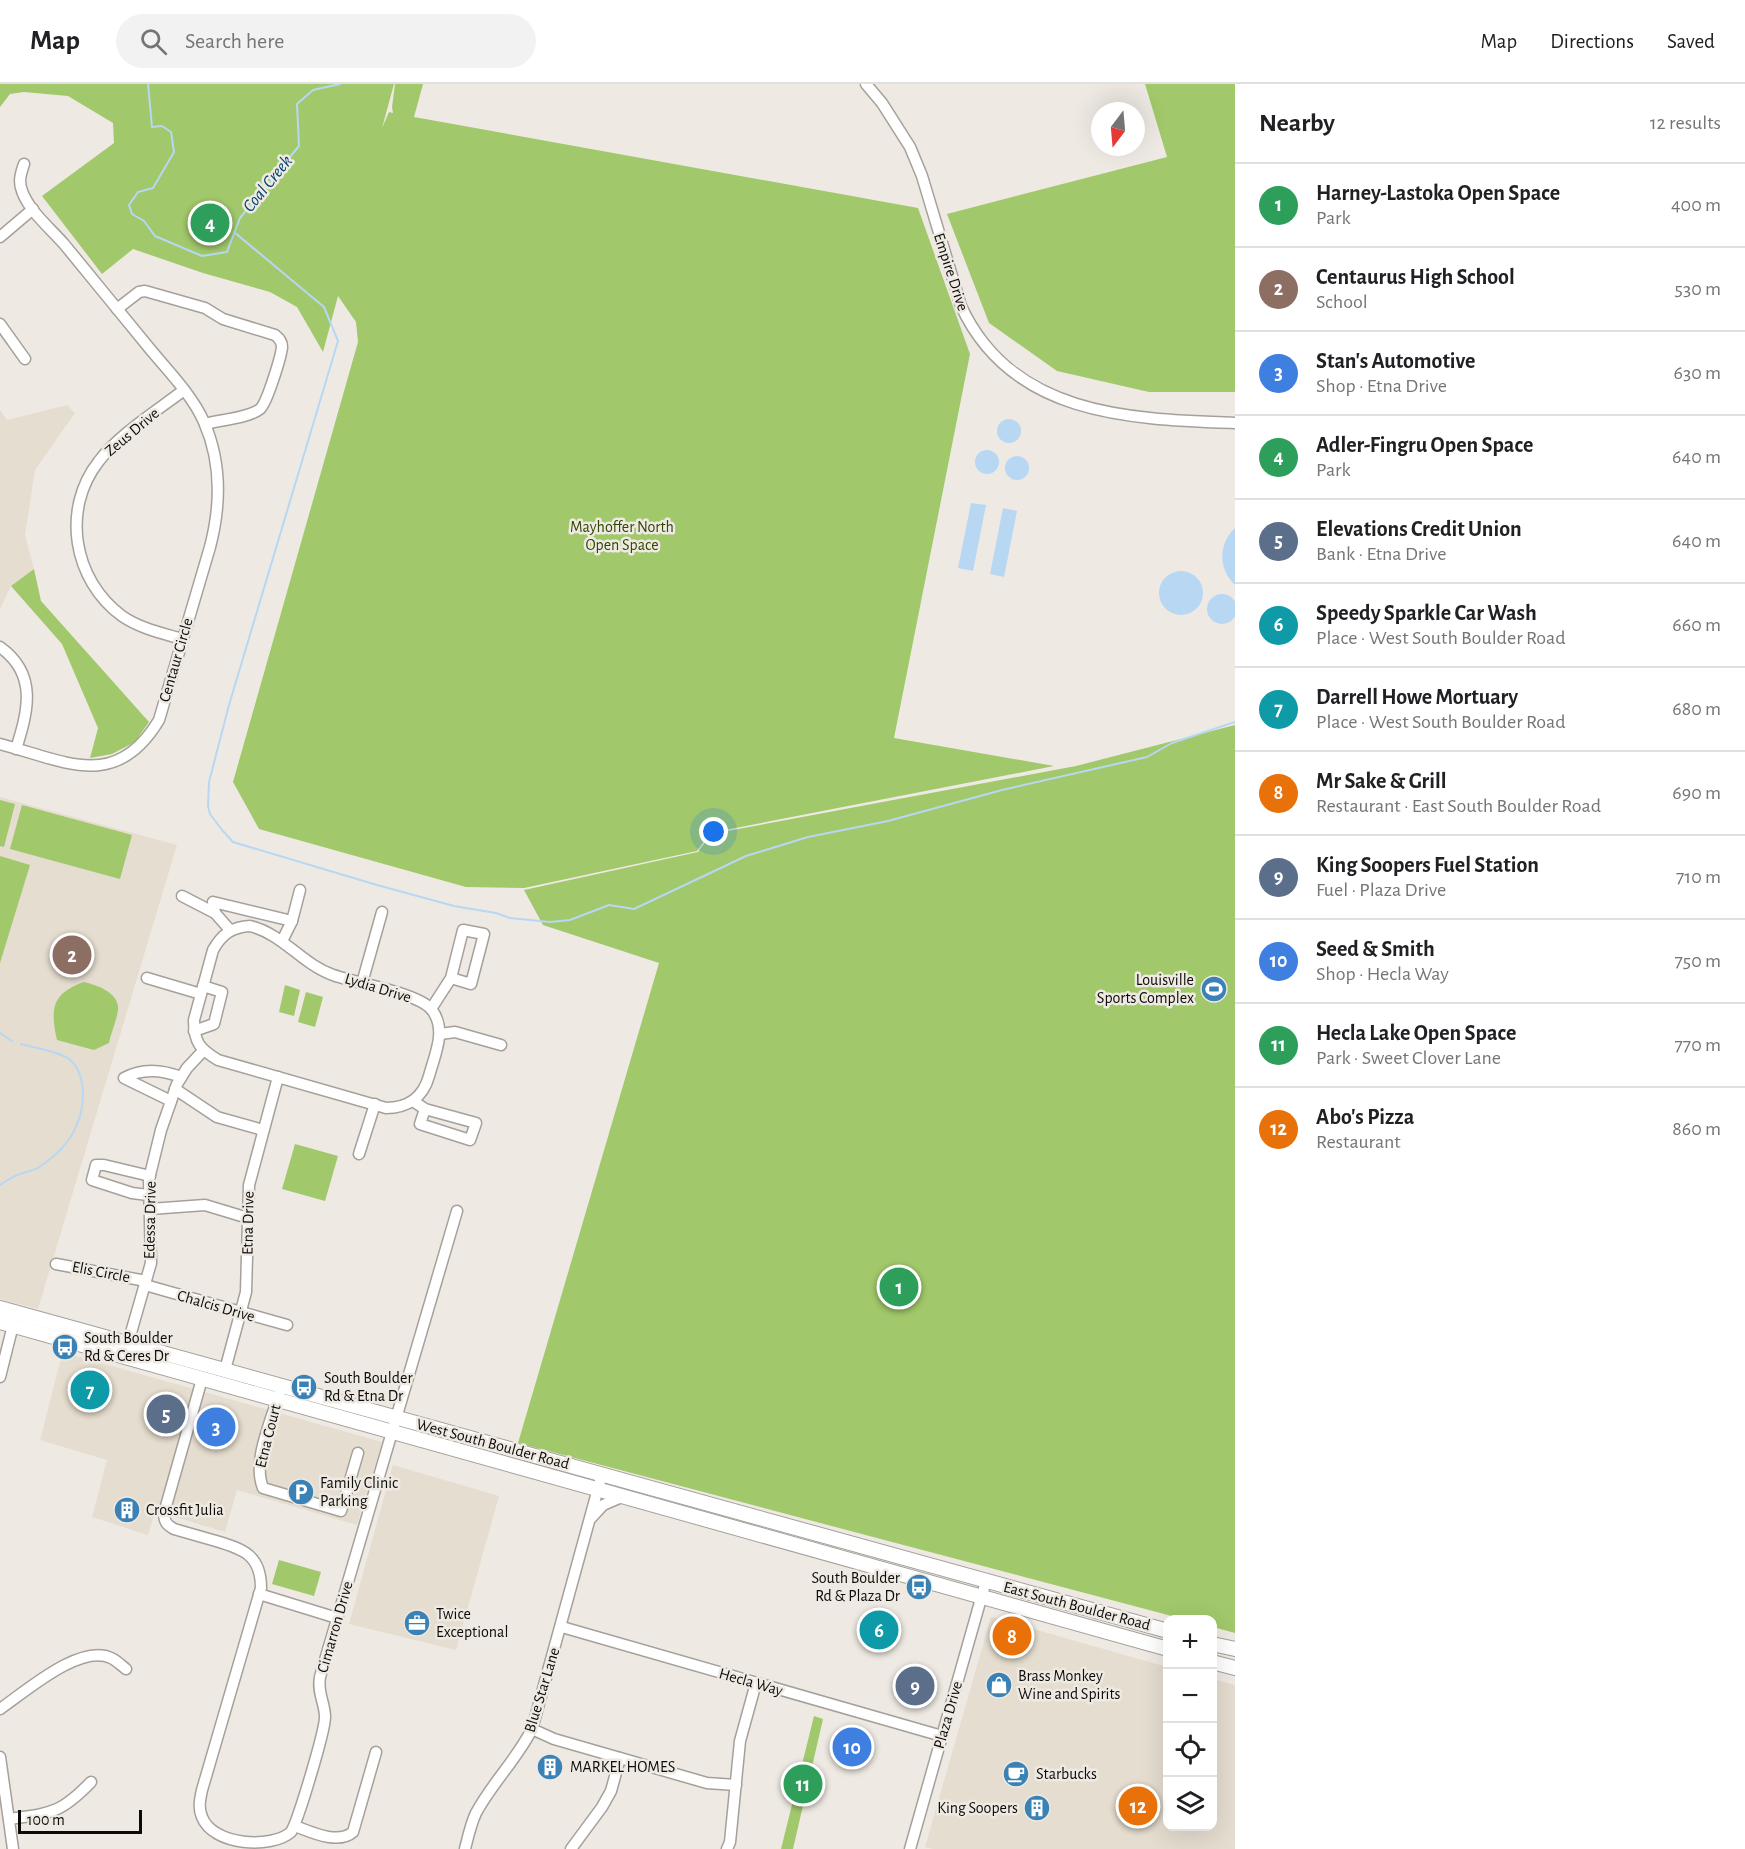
<!DOCTYPE html>
<html lang="en">
<head>
<meta charset="utf-8">
<style>
  :root { --surface:#fff; --page:#f2f2f2; --text:#202124; --muted:#757577; --line:#e0e0e0; --accent:#3a81b6 }
  body { margin:0; font-family:"Alegreya Sans",sans-serif; background:var(--page); color:var(--text) }
  .controls { position:absolute; right:18px; bottom:18px; display:grid; overflow:hidden; border-radius:12px; box-shadow:0 6px 24px #0002 }
  .controls button { width:54px; height:54px; display:grid; place-items:center; padding:0; border:0; border-bottom:2px solid var(--line); background:var(--surface); color:var(--text); font:30px sans-serif }
  .compass { position:absolute; left:1091px; top:18px; width:54px; height:54px; border-radius:50%; background:var(--surface); box-shadow:0 6px 24px #0002; rotate:196deg }
  .scale { position:absolute; left:18px; bottom:15px; width:124px; box-sizing:border-box; padding-left:6px; border:3px solid #0d0b09; border-top:0; font-size:16px; line-height:21px; white-space:nowrap; color:#0d0b09; -webkit-text-stroke:4px #eeeae3; paint-order:stroke }
  .you { position:absolute; left:714px; top:748px; width:21px; height:21px; margin:-15px; border:4px solid #fff; border-radius:50%; background:#1a73e8; box-shadow:0 0 0 9px #1a73e833 }
  .badge { display:grid; place-items:center; width:39px; height:39px; border-radius:50%; background:var(--accent); color:#fff; font-size:20px; font-weight:700 }
  .pin { position:absolute; translate:-50% -50%; border:3px solid #fff; box-shadow:0 2px 6px #0006 }
  .list { margin:0; padding:0; list-style:none }
  h2 { display:flex; justify-content:space-between; align-items:center; height:78px; margin:0; padding:0 24px; font-size:26px }
  h2 small { font-size:20px; font-weight:400; color:var(--muted) }
  .list li { display:grid; grid-template-columns:39px 1fr auto; gap:18px; align-items:center; box-sizing:border-box; height:84px; padding:0 24px; border-top:2px solid var(--line) }
  .list b { display:block; font-size:22px; white-space:nowrap }
  .list p { margin:0; font-size:20px; white-space:nowrap; color:var(--muted) }
  .list em { font-size:20px; font-style:normal; color:var(--muted) }
  .icon { flex:none; width:33px; height:33px; fill:none; stroke:currentColor; stroke-width:2; stroke-linecap:round; stroke-linejoin:round }
  .map { position:relative; flex:none; width:1235px; height:1765px; overflow:hidden }
  header { display:flex; align-items:center; gap:36px; box-sizing:border-box; height:84px; padding:0 30px; background:var(--surface); border-bottom:2px solid var(--line) }
  header strong { font-size:28px }
  nav { display:flex; gap:33px; margin-inline-start:auto; font-size:21px }
  .search { width:420px; height:54px; background:var(--page); display:flex; align-items:center; gap:15px; box-sizing:border-box; padding:0 21px; border-radius:33px; color:var(--muted); font-size:22px }
  main { display:flex }
  aside { flex:1; background:var(--surface) }
  .map>svg:first-child { display:block }
  .built { fill:#e5ddcf }
  .green { fill:#a1c86b }
  .water { fill:#b7d7f3 }
  .lines { fill:none; stroke-linecap:round; stroke-linejoin:round }
  .stream { stroke:#b7d7f3; stroke-width:2 }
  .minor-casing { stroke:#a5a09a; stroke-width:13 }
  .major-casing { stroke:#a5a09a; stroke-width:16 }
  .minor { stroke:#fff; stroke-width:10 }
  .major { stroke:#fff; stroke-width:14 }
  .labels { text-anchor:middle; dominant-baseline:central; stroke-width:5; stroke-linejoin:round; paint-order:stroke }
  .street-label { font-size:16px; fill:#0d0b09; stroke:#eeeae3 }
  .park-label { font-size:16px; fill:#304700; stroke:#eeeae3 }
  .poi-label { font-size:16px; fill:#0d0b09; stroke:#eeeae3; text-anchor:start }
  .water-label { font-size:18px; font-style:italic; fill:#00436f; stroke:#eeeae3 }
</style>
</head>
<body>
<header>
<strong>Map</strong>
<div class="search"><svg class="icon" aria-label="search" viewBox="0 0 24 24"><circle cx="10" cy="10" r="6"/><path d="M15 15l6 6"/></svg>Search here</div>
<nav><a>Map</a><a>Directions</a><a>Saved</a></nav>
</header>
<main>
<div class="map">
<svg width="1235" height="1765" viewBox="0 0 1235 1765">
  <rect width="100%" height="100%" fill="#eeeae3"/>
  <g class="built">
    <polygon points="67,321 75,329 35,386 25,451 34,485 11,502 0,525 0,326 7,336"/>
    <polygon points="0,713 177,761 38,1225 0,1215"/>
    <polygon points="69,1270 382,1358 357,1441 237,1406 225,1448 155,1427 148,1451 92,1433 107,1376 40,1356 60,1278"/>
    <polygon points="393,1381 499,1412 456,1566 349,1540"/>
    <polygon points="991,1533 1167,1583 1168,1742 1212,1742 1213,1595 1235,1601 1235,1765 933,1765 925,1763"/>
  </g>
  <g class="green">
    <polygon points="0,0 394,0 382,44 389,28 393,29 392,23 395,0 423,0 414,33 918,124 970,270 894,654 1054,682 710,749 697,767 524,804 466,803 259,745 233,698 358,258 356,238 338,212 323,268 297,223 270,208 203,189 133,165 102,190 42,112 114,59 113,39 68,12 24,8 10,10 0,23"/>
    <polygon points="1145,0 1235,0 1235,308 1149,308 1057,287 989,239 947,130 1167,73"/>
    <polygon points="34,485 41,517 149,638 135,658 112,670 90,674 98,644 62,560 11,502"/>
    <polygon points="1235,641 1235,1549 1213,1543 1212,1536 1183,1535 518,1359 659,879 543,841 524,806 698,768 711,750 1076,682"/>
    <polygon points="0,716 15,720 4,763 0,762"/>
    <polygon points="22,721 132,751 120,795 10,765"/>
    <polygon points="0,772 30,781 0,879"/>
    <path d="M84,898C97,901 120,909 118,926C117,936 111,948 109,959L94,966L57,956C50,925 52,909 84,898Z"/>
    <polygon points="285,901 300,906 294,932 279,928"/>
    <polygon points="306,908 323,913 315,943 298,938"/>
    <polygon points="295,1060 338,1072 325,1117 282,1105"/>
    <polygon points="279,1476 321,1488 314,1512 272,1500"/>
    <polygon points="814,1632 823,1635 793,1765 781,1765"/>
  </g>
  <g class="water">
    <circle cx="1009" cy="347" r="12"/>
    <circle cx="987" cy="378" r="12"/>
    <circle cx="1017" cy="384" r="12"/>
    <polygon points="971,419 986,421 973,487 958,484"/>
    <polygon points="1003,424 1017,427 1004,493 990,490"/>
    <path d="M1235,444V501C1218,485 1218,460 1235,444Z"/>
    <circle cx="1181" cy="509" r="22"/>
    <circle cx="1222" cy="525" r="15"/>
  </g>
  <g class="lines">
    <g class="stream">
      <polyline points="148,0 152,43 162,42 171,48 174,68 153,104 138,108 129,121 132,130 144,137 155,152 202,172 227,168 240,134 299,62 297,20 313,6 340,0"/>
      <polyline points="234,148 324,223 338,257 229,621 209,698 208,722 210,730 222,746 233,758 377,801 454,822 496,829 510,834 550,838 570,836 609,821 634,825 746,772 808,753 888,737 1002,706 1147,673 1172,659 1235,638"/>
      <polyline points="0,949 12,957"/>
      <path d="M0,1101C6,1097 13,1092 20,1090C28,1087 34,1087 41,1082C55,1072 71,1057 77,1040C85,1022 87,989 69,975C58,967 34,964 21,960"/>
    </g>
    <defs>
      <g id="minor">
        <path d="M866,0L882,19L910,63L922,92L961,222C1012,332 1129,335 1235,339"/>
        <polyline points="0,153 33,125"/>
        <path d="M117,225L139,208L145,207L205,224L223,235L275,251C279,254 282,257 282,263C281,273 267,319 260,325C249,334 219,336 205,340"/>
        <polyline points="0,240 25,275"/>
        <path d="M182,555C162,549 139,544 122,532C73,496 61,425 99,377C118,351 158,326 184,306"/>
        <path d="M0,563C38,590 28,627 16,665"/>
        <path d="M0,660C65,677 116,708 159,636L210,463C221,421 222,379 204,338C192,311 169,288 150,265C121,230 93,195 64,160C50,144 29,127 22,107C18,97 21,89 24,80"/>
        <polyline points="182,812 215,829"/>
        <path d="M250,842C283,850 302,880 333,891C355,899 419,909 432,926C447,946 435,970 429,992C423,1014 407,1024 386,1024L218,976C200,965 194,959 194,936L213,866C222,850 232,843 250,842Z"/>
        <polyline points="230,846 215,829 213,818 292,837"/>
        <polyline points="282,857 292,837 300,806"/>
        <polyline points="147,894 201,910"/>
        <polyline points="362,899 382,828"/>
        <polyline points="431,925 451,894 463,846 484,850 471,900 451,894"/>
        <polyline points="194,947 214,940 222,908 203,902"/>
        <polyline points="440,950 455,948 501,961"/>
        <polyline points="175,1005 217,1033 263,1046"/>
        <path d="M171,1017L124,994C142,984 163,986 181,993"/>
        <polyline points="413,1017 425,1025 476,1039 470,1056 420,1040 425,1025"/>
        <polyline points="359,1070 375,1020"/>
        <polyline points="148,1111 132,1109 92,1096 96,1081 104,1081 150,1092"/>
        <polyline points="150,1125 205,1121 248,1134"/>
        <polyline points="56,1180 146,1197"/>
        <polyline points="145,1201 287,1241"/>
        <polyline points="126,1266 151,1179 149,1095 161,1046 177,1000 187,984 203,967"/>
        <polyline points="225,1286 246,1208 249,1101 278,993"/>
        <polyline points="0,1293 13,1241"/>
        <path d="M202,1295L164,1429C164,1438 167,1441 174,1445C188,1449 202,1453 216,1457C243,1465 261,1471 261,1504L202,1706C200,1715 198,1724 202,1733C213,1762 272,1765 291,1748C298,1737 325,1647 325,1633C325,1619 317,1609 320,1593L457,1127"/>
        <path d="M279,1310C271,1338 252,1377 263,1404L341,1427L358,1369"/>
        <polyline points="591,1434 603,1421 624,1412"/>
        <polyline points="259,1510 337,1534"/>
        <polyline points="562,1543 942,1652"/>
        <path d="M0,1625C25,1608 80,1559 111,1574C116,1576 122,1582 126,1585"/>
        <polyline points="532,1645 554,1655 707,1699 736,1701"/>
        <polyline points="0,1673 13,1765"/>
        <path d="M9,1735C51,1729 60,1730 91,1698"/>
        <path d="M295,1742C311,1748 338,1761 353,1748L376,1668"/>
        <path d="M465,1765C468,1753 471,1739 476,1729C492,1699 517,1675 532,1645L602,1390"/>
        <polyline points="571,1765 602,1723 611,1707 620,1674"/>
        <polyline points="727,1765 730,1758 740,1657 756,1599"/>
        <polyline points="910,1765 986,1497"/>
      </g>
      <g id="major">
        <polyline points="0,1224 1168,1547"/>
        <polyline points="0,1238 1168,1565"/>
        <polyline points="1212,1560 1235,1565"/>
        <polyline points="1212,1578 1235,1584"/>
      </g>
    </defs>
    <use href="#minor" class="minor-casing"/>
    <use href="#major" class="major-casing"/>
    <use href="#minor" class="minor"/>
    <use href="#major" class="major"/>
  </g>
  <defs>
    <symbol id="stadium-disc" viewBox="-11 -11 22 22"><circle r="9.5" fill="#3a81b6" stroke="#eeeae3"/><path d="M0-5a6.5 5 0 1 0 0 10a6.5 5 0 1 0 0-10ZM-3.5-1.8h7v3.6h-7Z" fill="#fff"/></symbol>
    <symbol id="bus-disc" viewBox="-11 -11 22 22"><circle r="9.5" fill="#3a81b6" stroke="#eeeae3"/><path d="M-5-6H5V4H4V6H2V4H-2V6H-4V4H-5ZM-3.5-4V0h7V-4ZM-3.5 1.2v1.5H-2V1.2ZM2 1.2v1.5H3.5V1.2Z" fill="#fff"/></symbol>
    <symbol id="parking-disc" viewBox="-11 -11 22 22"><circle r="9.5" fill="#3a81b6" stroke="#eeeae3"/><path d="M-3.5-5.5H1a3.5 3.5 0 0 1 0 7H-1V5.5H-3.5ZM-1-3.4V-.6H.8a1.4 1.4 0 0 0 0-2.8Z" fill="#fff"/></symbol>
    <symbol id="building-disc" viewBox="-11 -11 22 22"><circle r="9.5" fill="#3a81b6" stroke="#eeeae3"/><path d="M-4-6H4V6H1V3H-1V6H-4ZM-2.5-4.3h1.7v1.8h-1.7ZM.8-4.3h1.7v1.8H.8ZM-2.5-1h1.7V.8h-1.7ZM.8-1h1.7V.8H.8Z" fill="#fff"/></symbol>
    <symbol id="office-disc" viewBox="-11 -11 22 22"><circle r="9.5" fill="#3a81b6" stroke="#eeeae3"/><path d="M-6-3h4V-5.5h4V-3h4V5H-6ZM-1-4.5V-3h2v-1.5ZM-6 0V1H6V0Z" fill="#fff"/></symbol>
    <symbol id="shop-disc" viewBox="-11 -11 22 22"><circle r="9.5" fill="#3a81b6" stroke="#eeeae3"/><path d="M-5-2.5h2.3a2.7 3.5 0 0 1 5.4 0H5L5.5 6h-11ZM-1.5-2.5h3a1.5 2.3 0 0 0-3 0Z" fill="#fff"/></symbol>
    <symbol id="cafe-disc" viewBox="-11 -11 22 22"><circle r="9.5" fill="#3a81b6" stroke="#eeeae3"/><path d="M-5.5-4.5H6V0H3Q3 3.5 0 3.5H-2.5Q-5.5 3.5-5.5 0ZM3-3.2v2h1.7v-2ZM-6 4.5H4V6H-6Z" fill="#fff"/></symbol>
  </defs>
  <g fill-rule="evenodd">
    <use href="#stadium-disc" x="1199" y="890" width="30" height="30"/>
    <use href="#bus-disc" x="50" y="1248" width="30" height="30"/>
    <use href="#bus-disc" x="289" y="1288" width="30" height="30"/>
    <use href="#parking-disc" x="286" y="1393" width="30" height="30"/>
    <use href="#building-disc" x="112" y="1411" width="30" height="30"/>
    <use href="#bus-disc" x="904" y="1488" width="30" height="30"/>
    <use href="#office-disc" x="402" y="1524" width="30" height="30"/>
    <use href="#shop-disc" x="984" y="1586" width="30" height="30"/>
    <use href="#building-disc" x="535" y="1668" width="30" height="30"/>
    <use href="#cafe-disc" x="1001" y="1675" width="30" height="30"/>
    <use href="#building-disc" x="1022" y="1709" width="30" height="30"/>
  </g>
  <g class="labels">
    <g class="street-label">
      <text transform="translate(951 188) rotate(72)">Empire Drive</text>
      <text transform="translate(132 348) rotate(-40)">Zeus Drive</text>
      <text transform="translate(176 576) rotate(-74)">Centaur Circle</text>
      <text transform="translate(378 904) rotate(17)">Lydia Drive</text>
      <text transform="translate(150 1136) rotate(-89)">Edessa Drive</text>
      <text transform="translate(248 1139) rotate(-89)">Etna Drive</text>
      <text transform="translate(101 1188) rotate(11)">Elis Circle</text>
      <text transform="translate(216 1222) rotate(16)">Chalcis Drive</text>
      <text transform="translate(268 1352) rotate(-76)">Etna Court</text>
      <text transform="translate(493 1360) rotate(15)">West South Boulder Road</text>
      <text transform="translate(1077 1522) rotate(15)">East South Boulder Road</text>
      <text transform="translate(335 1543) rotate(-74)">Cimarron Drive</text>
      <text transform="translate(751 1598) rotate(16)">Hecla Way</text>
      <text transform="translate(542 1606) rotate(-73)">Blue Star Lane</text>
      <text transform="translate(948 1631) rotate(-74)">Plaza Drive</text>
    </g>
    <g class="park-label">
      <text x="622" y="443">Mayhoffer North<tspan x="622" dy="18">Open Space</tspan></text>
    </g>
    <g class="poi-label">
      <text x="1194" y="896" text-anchor="end">Louisville<tspan x="1194" dy="18">Sports Complex</tspan></text>
      <text x="84" y="1254">South Boulder<tspan x="84" dy="18">Rd &amp; Ceres Dr</tspan></text>
      <text x="324" y="1294">South Boulder<tspan x="324" dy="18">Rd &amp; Etna Dr</tspan></text>
      <text x="320" y="1399">Family Clinic<tspan x="320" dy="18">Parking</tspan></text>
      <text x="146" y="1426">Crossfit Julia</text>
      <text x="900" y="1494" text-anchor="end">South Boulder<tspan x="900" dy="18">Rd &amp; Plaza Dr</tspan></text>
      <text x="436" y="1530">Twice<tspan x="436" dy="18">Exceptional</tspan></text>
      <text x="1018" y="1592">Brass Monkey<tspan x="1018" dy="18">Wine and Spirits</tspan></text>
      <text x="570" y="1683">MARKEL HOMES</text>
      <text x="1036" y="1690">Starbucks</text>
      <text x="1018" y="1724" text-anchor="end">King Soopers</text>
    </g>
    <g class="water-label">
      <text transform="translate(268 100) rotate(-51)">Coal Creek</text>
    </g>
  </g>
</svg>
<div class="controls">
<button>+</button>
<button>−</button>
<button><svg class="icon" aria-label="locate" viewBox="0 0 24 24"><circle cx="12" cy="12" r="6"/><path d="M12 2v4M12 18v4M2 12h4M18 12h4"/></svg></button>
<button><svg class="icon" aria-label="layers" viewBox="0 0 24 24"><path d="M12 4l9 5-9 5-9-5zM3 14l9 5 9-5"/></svg></button>
</div>
<svg class="compass" viewBox="-18 -18 36 36"><path d="M0-13l5 13h-10z" fill="#e53935"/><path d="M0 13l5-13h-10z" fill="#757577"/></svg>
<div class="scale">100 m</div>
<div class="you"></div>
<div class="pin badge" style="left:899px;top:1203px;background:#2e9e5b">1</div>
<div class="pin badge" style="left:72px;top:871px;background:#8d6e63">2</div>
<div class="pin badge" style="left:216px;top:1343px;background:#3f7fe0">3</div>
<div class="pin badge" style="left:210px;top:139px;background:#2e9e5b">4</div>
<div class="pin badge" style="left:166px;top:1330px;background:#5c6f8a">5</div>
<div class="pin badge" style="left:879px;top:1546px;background:#0f9aa8">6</div>
<div class="pin badge" style="left:90px;top:1306px;background:#0f9aa8">7</div>
<div class="pin badge" style="left:1012px;top:1552px;background:#e8710a">8</div>
<div class="pin badge" style="left:915px;top:1602px;background:#5c6f8a">9</div>
<div class="pin badge" style="left:852px;top:1663px;background:#3f7fe0">10</div>
<div class="pin badge" style="left:803px;top:1700px;background:#2e9e5b">11</div>
<div class="pin badge" style="left:1138px;top:1722px;background:#e8710a">12</div>
</div>
<aside>
<h2>Nearby<small>12 results</small></h2>
<ul class="list">
<li><span class="badge" style="background:#2e9e5b">1</span><div><b>Harney-Lastoka Open Space</b><p>Park</p></div><em>400 m</em></li>
<li><span class="badge" style="background:#8d6e63">2</span><div><b>Centaurus High School</b><p>School</p></div><em>530 m</em></li>
<li><span class="badge" style="background:#3f7fe0">3</span><div><b>Stan's Automotive</b><p>Shop · Etna Drive</p></div><em>630 m</em></li>
<li><span class="badge" style="background:#2e9e5b">4</span><div><b>Adler-Fingru Open Space</b><p>Park</p></div><em>640 m</em></li>
<li><span class="badge" style="background:#5c6f8a">5</span><div><b>Elevations Credit Union</b><p>Bank · Etna Drive</p></div><em>640 m</em></li>
<li><span class="badge" style="background:#0f9aa8">6</span><div><b>Speedy Sparkle Car Wash</b><p>Place · West South Boulder Road</p></div><em>660 m</em></li>
<li><span class="badge" style="background:#0f9aa8">7</span><div><b>Darrell Howe Mortuary</b><p>Place · West South Boulder Road</p></div><em>680 m</em></li>
<li><span class="badge" style="background:#e8710a">8</span><div><b>Mr Sake &amp; Grill</b><p>Restaurant · East South Boulder Road</p></div><em>690 m</em></li>
<li><span class="badge" style="background:#5c6f8a">9</span><div><b>King Soopers Fuel Station</b><p>Fuel · Plaza Drive</p></div><em>710 m</em></li>
<li><span class="badge" style="background:#3f7fe0">10</span><div><b>Seed &amp; Smith</b><p>Shop · Hecla Way</p></div><em>750 m</em></li>
<li><span class="badge" style="background:#2e9e5b">11</span><div><b>Hecla Lake Open Space</b><p>Park · Sweet Clover Lane</p></div><em>770 m</em></li>
<li><span class="badge" style="background:#e8710a">12</span><div><b>Abo's Pizza</b><p>Restaurant</p></div><em>860 m</em></li>
</ul>
</aside>
</main>
</body>
</html>
